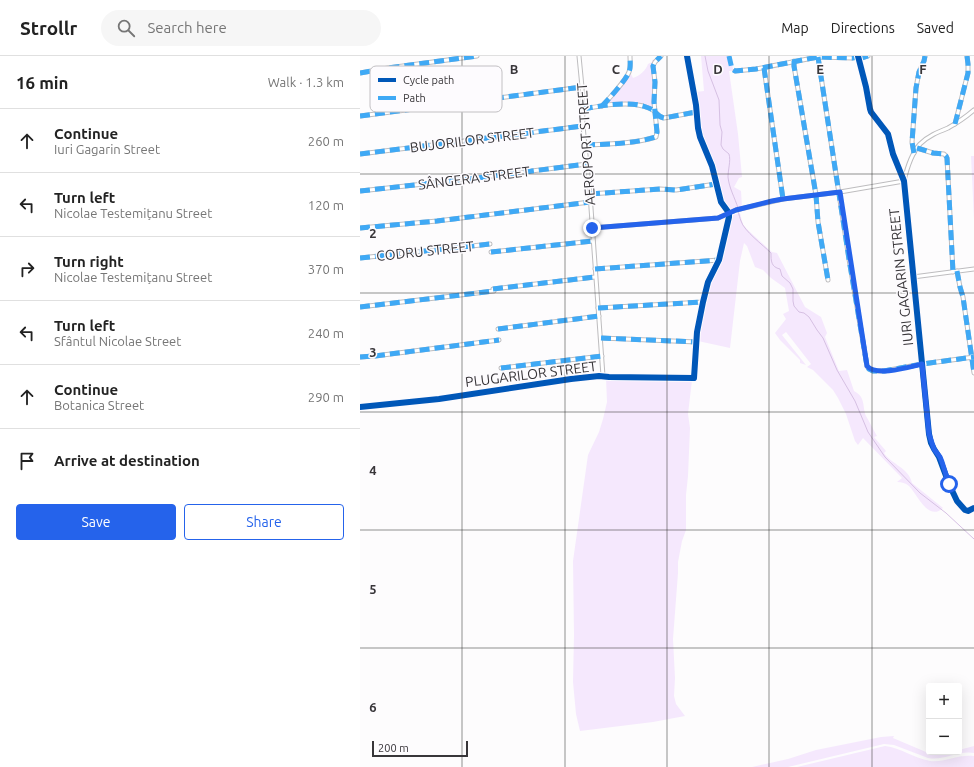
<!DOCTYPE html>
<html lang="en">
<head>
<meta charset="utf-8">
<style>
  :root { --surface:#fff; --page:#f6f6f6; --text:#222; --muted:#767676; --line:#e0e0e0; --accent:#2563eb }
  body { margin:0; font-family:Ubuntu,sans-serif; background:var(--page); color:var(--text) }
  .controls { position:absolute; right:12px; bottom:12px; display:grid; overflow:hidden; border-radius:4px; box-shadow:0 4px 16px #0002 }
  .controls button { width:36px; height:36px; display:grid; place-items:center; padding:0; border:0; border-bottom:1px solid var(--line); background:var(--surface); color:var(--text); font:20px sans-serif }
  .scale { position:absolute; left:12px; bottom:10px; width:96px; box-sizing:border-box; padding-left:4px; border:2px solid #383639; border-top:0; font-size:11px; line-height:14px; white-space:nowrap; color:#383639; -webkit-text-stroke:3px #fdfbfe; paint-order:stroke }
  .stop { position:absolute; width:12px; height:12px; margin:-9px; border:3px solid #2563eb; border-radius:50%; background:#fff }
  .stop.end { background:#2563eb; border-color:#fff; box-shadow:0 1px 4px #0008 }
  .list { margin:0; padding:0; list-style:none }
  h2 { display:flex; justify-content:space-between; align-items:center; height:52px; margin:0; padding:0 16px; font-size:17px }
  h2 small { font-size:13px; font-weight:400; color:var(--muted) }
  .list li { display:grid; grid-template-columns:26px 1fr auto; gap:12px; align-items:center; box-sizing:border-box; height:64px; padding:0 16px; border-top:1px solid var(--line) }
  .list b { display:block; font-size:15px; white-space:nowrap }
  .list p { margin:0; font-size:13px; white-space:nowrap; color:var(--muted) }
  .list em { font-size:13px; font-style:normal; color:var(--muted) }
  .actions { display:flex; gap:8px; padding:12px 16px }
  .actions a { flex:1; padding:9px 0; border:1px solid var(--accent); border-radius:4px; text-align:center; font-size:14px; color:var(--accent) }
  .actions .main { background:var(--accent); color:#fff }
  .icon { flex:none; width:22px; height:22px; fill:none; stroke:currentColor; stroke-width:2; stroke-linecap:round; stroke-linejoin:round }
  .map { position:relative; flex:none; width:614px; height:711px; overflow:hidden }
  header { display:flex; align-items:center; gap:24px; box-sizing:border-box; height:56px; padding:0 20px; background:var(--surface); border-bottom:1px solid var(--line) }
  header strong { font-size:19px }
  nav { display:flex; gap:22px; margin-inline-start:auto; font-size:14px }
  .search { width:280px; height:36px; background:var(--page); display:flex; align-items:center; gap:10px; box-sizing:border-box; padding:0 14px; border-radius:22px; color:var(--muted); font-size:15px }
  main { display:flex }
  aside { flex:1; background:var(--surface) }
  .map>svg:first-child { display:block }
  .green { fill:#f5e8fd }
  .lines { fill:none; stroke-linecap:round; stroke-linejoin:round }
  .stream { stroke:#d6c0e3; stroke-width:1 }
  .minor-casing { stroke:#bebdbf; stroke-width:5 }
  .minor { stroke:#fff; stroke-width:3 }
  .quiet { stroke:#3fa9f5; stroke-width:5; stroke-dasharray:10 5; stroke-linecap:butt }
  .cycleway-casing { stroke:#fdfbfe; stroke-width:8 }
  .cycleway { stroke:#0057b8; stroke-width:6 }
  .route { stroke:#2563eb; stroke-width:5 }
  .grid { fill:none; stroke:#383639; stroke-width:1; stroke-opacity:0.55 }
  .labels { text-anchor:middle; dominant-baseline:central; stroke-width:3; stroke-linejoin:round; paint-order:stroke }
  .street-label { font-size:14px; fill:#383639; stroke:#fdfbfe }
  .key { fill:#fdfbfe; stroke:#c2c0c3; stroke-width:1 }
  .key-label { font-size:11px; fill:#383639 }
  .grid-label { font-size:13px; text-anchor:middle; font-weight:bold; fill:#383639; stroke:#fdfbfe; stroke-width:3; stroke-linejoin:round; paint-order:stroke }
</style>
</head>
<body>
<header>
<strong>Strollr</strong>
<div class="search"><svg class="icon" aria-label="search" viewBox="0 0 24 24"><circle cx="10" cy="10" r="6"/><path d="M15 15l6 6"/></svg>Search here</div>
<nav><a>Map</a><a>Directions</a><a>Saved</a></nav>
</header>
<main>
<aside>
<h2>16 min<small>Walk · 1.3 km</small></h2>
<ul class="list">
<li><svg class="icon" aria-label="ahead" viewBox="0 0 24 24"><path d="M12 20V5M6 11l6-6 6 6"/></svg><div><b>Continue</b><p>Iuri Gagarin Street</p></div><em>260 m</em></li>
<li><svg class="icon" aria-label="left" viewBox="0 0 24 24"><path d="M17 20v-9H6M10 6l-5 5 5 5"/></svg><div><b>Turn left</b><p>Nicolae Testemițanu Street</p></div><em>120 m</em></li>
<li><svg class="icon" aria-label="right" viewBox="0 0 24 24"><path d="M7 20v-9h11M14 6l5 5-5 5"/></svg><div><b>Turn right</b><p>Nicolae Testemițanu Street</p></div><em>370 m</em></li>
<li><svg class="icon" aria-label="left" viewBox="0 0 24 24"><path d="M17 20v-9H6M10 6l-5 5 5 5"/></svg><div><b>Turn left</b><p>Sfântul Nicolae Street</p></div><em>240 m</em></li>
<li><svg class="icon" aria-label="ahead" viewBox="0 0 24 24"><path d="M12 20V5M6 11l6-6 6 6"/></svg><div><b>Continue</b><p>Botanica Street</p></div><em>290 m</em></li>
<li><svg class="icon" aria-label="arrive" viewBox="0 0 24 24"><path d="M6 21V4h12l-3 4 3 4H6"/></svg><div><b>Arrive at destination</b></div></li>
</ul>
<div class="actions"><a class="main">Save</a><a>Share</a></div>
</aside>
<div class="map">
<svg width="614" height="711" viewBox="0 0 614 711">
  <rect width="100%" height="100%" fill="#fdfcfd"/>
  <g class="green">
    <polygon points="341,0 370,0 373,13 372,15 369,15 378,78 382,121 379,122 374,131 381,135 382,151 369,154 363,147 361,143 355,112 341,78 336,36 344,35"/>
    <path d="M297,3L292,8L291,11L294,27L293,49L290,52L282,49L245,48L268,19L271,18L273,22C280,20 286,14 288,8L292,6V4Z"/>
    <polygon points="611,100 614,100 614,164"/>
    <path d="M380,157L383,169L390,176L412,196L417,197L445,251L461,261L467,277L465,281L479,315L487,314L494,335C506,341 502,350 506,360C510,367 513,373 517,380L514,381L526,395L524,397C531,408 549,412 552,427L583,452C568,466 557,438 549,430C545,427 542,426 537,426L542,422L503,382L498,389L495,385L486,358L478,342L473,334L453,314L447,311L451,308L426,276L422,279L446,309L440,307V304L420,284L415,277L426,263L423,258L429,255L425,232L411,222L403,214L395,211L387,190L384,187L380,205L370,292L338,285L343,247L349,225L362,200L373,159Z"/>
    <polygon points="246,322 332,324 328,358 330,372 328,420 326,439 326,474 322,485 318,506 318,517 313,583 315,622 314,640 316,648 325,660 293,666 220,675 216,658 213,626 214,579 213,505 228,399 239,376 243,363 247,346"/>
    <path d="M534,680L533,682L573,699L586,696H599V694L614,690V697C598,694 584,705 568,702L534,689L524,688L428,711H392L428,703L456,694L521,681Z"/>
    <path d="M525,690C541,692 554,702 570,705C584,707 598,698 614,700V711H437Z"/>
  </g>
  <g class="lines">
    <g class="stream">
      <path d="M345,0L348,15L359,44L360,69L362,76L361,89L363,93L369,98C371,105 368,113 368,121C369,132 375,142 378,152"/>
      <path d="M378,155C379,159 380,162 381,165C384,175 403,189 411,197C411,205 411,211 420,213L422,220L430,227L433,233V245L434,250L439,256L444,257L449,261L457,274L463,282L477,314L495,345L508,376L525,401L560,437L586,457L614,483"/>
    </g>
    <defs>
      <g id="minor">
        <polyline points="219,0 222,31 223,70 230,138 243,320"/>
        <polyline points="498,0 506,31 510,53 511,56 528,78 533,98 544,125 569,378 571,387 574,393 579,401 589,428 597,445 605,454 608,455 614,452"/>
        <polyline points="458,1 489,203 507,310 509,313 513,315 524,315 562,308 614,301"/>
        <polyline points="499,3 508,0"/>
        <polyline points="434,5 434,10 456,139 458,166 468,224"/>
        <polyline points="404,12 423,143"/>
        <polyline points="375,15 396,13 458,1 492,2 498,1"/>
        <polyline points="0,17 28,12 117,0"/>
        <path d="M242,50C248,44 266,24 269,16C271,11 270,5 270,0"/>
        <path d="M223,53C240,50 266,45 283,50C286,51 292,53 294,55C298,58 298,61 304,62L336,56"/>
        <polyline points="0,60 222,31"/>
        <polyline points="595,68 608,17 608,8 607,0"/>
        <path d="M225,89C249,88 273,88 296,81L297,76L294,46L295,26L293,10L295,6L301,0"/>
        <polyline points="557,92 573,97 584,98 586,100 587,102 593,216"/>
        <polyline points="554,97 552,86 556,32 559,16 564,5 565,0"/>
        <polyline points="0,98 223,70"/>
        <polyline points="0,135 109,123 227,108"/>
        <polyline points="230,138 300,133 316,134 356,128"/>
        <polyline points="0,172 77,165 230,146"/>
        <path d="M232,172L358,162L376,154L423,143L480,136L544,125C547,112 551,98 560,88C568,80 578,76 588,72C597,67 606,61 614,54"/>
        <polyline points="131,196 233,185"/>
        <polyline points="0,202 130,188"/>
        <polyline points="235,213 359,204"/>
        <polyline points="597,215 600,231 603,241 605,255 614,317"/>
        <polyline points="553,221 614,213"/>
        <polyline points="133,233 235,221"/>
        <polyline points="0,251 134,235"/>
        <polyline points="238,252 343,246"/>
        <polyline points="138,273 239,260"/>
        <polyline points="241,282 337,286"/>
        <polyline points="0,301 15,300 139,284"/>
        <polyline points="141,312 242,300"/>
        <polyline points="0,351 79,343 211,323 239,320 249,321 334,322 337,276 343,246 348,226 359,204 369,161 369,157 361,146 352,110 340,81 338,72 336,49 327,0"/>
      </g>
    </defs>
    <use href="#minor" class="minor-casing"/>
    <use href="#minor" class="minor"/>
    <g class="quiet">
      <polyline points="369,0 372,13 375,15 396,13 458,1 492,2 498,1"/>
      <polyline points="458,1 489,203 507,310 509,313 513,315 524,315 562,308 614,301"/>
      <polyline points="499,3 508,0"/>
      <polyline points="434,5 434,10 456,139 458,166 468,224"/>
      <polyline points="404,12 423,143"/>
      <polyline points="0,17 28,12 117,0"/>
      <path d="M242,50C248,44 266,24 269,16C271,11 270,5 270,0"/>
      <path d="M223,53C240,50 266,45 283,50C286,51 292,53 294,55C298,58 298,61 304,62L336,56"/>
      <polyline points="0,60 222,31"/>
      <polyline points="595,68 608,17 608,8 607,0"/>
      <path d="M225,89C249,88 273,88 296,81L297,76L294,46L295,26L293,10L295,6L301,0"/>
      <polyline points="557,92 573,97 584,98 586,100 587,102 593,216"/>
      <polyline points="554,97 552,86 556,32 559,16 564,5 565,0"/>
      <polyline points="0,98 223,70"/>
      <polyline points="0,135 109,123 227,108"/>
      <polyline points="230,138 300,133 316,134 356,128"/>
      <polyline points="0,172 77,165 230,146"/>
      <polyline points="131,196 233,185"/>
      <polyline points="0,202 130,188"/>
      <polyline points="235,213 359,204"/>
      <polyline points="597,215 600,231 603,241 605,255 614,317"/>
      <polyline points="133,233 235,221"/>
      <polyline points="0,251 134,235"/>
      <polyline points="238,252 343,246"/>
      <polyline points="138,273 239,260"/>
      <polyline points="241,282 337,286"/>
      <polyline points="0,301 15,300 139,284"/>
      <polyline points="141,312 242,300"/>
    </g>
    <defs>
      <g id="cycleway">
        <polyline points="498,0 506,31 510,53 511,56 528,78 533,98 544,125 569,378 571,387 574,393 579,401 589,428 597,445 605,454 608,455 614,452"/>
        <polyline points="0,351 79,343 211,323 239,320 249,321 334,322 337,276 343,246 348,226 359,204 369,161 369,157 361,146 352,110 340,81 338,72 336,49 327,0"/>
      </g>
    </defs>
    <use href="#cycleway" class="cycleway-casing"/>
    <use href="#cycleway" class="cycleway"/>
  </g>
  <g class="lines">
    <path class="route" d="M232,172L358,162L376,154L412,145L423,143L480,136L507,310C516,321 549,311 562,308L569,378L574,393L580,401L582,406L589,428"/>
  </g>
  <path class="grid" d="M102,0V711M205,0V711M307,0V711M409,0V711M512,0V711M0,118H614M0,237H614M0,356H614M0,474H614M0,592H614"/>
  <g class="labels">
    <g class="street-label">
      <text transform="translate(112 84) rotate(-7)">BUJORILOR STREET</text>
      <text transform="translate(226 88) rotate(-94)">AEROPORT STREET</text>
      <text transform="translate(114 122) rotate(-7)">SÂNGERA STREET</text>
      <text transform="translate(65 195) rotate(-6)">CODRU STREET</text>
      <text transform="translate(541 221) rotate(-96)">IURI GAGARIN STREET</text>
      <text transform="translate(171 318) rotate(-7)">PLUGARILOR STREET</text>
    </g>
  </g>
  <rect x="10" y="10" width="132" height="46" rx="6" class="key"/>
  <rect x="18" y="22" width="18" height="4" fill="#0057b8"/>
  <rect x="18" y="40" width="18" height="4" fill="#3fa9f5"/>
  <g class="key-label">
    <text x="43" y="28">Cycle path</text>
    <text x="43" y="46">Path</text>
  </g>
  <g class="grid-label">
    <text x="154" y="18">B</text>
    <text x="256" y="18">C</text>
    <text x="358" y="18">D</text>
    <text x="460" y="18">E</text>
    <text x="563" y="18">F</text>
    <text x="13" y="182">2</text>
    <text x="13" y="301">3</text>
    <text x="13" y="419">4</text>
    <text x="13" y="538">5</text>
    <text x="13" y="656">6</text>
  </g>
</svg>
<div class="controls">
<button>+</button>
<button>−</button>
</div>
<div class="scale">200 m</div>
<div class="stop" style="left:589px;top:428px"></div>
<div class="stop end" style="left:232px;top:172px"></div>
</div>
</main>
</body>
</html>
